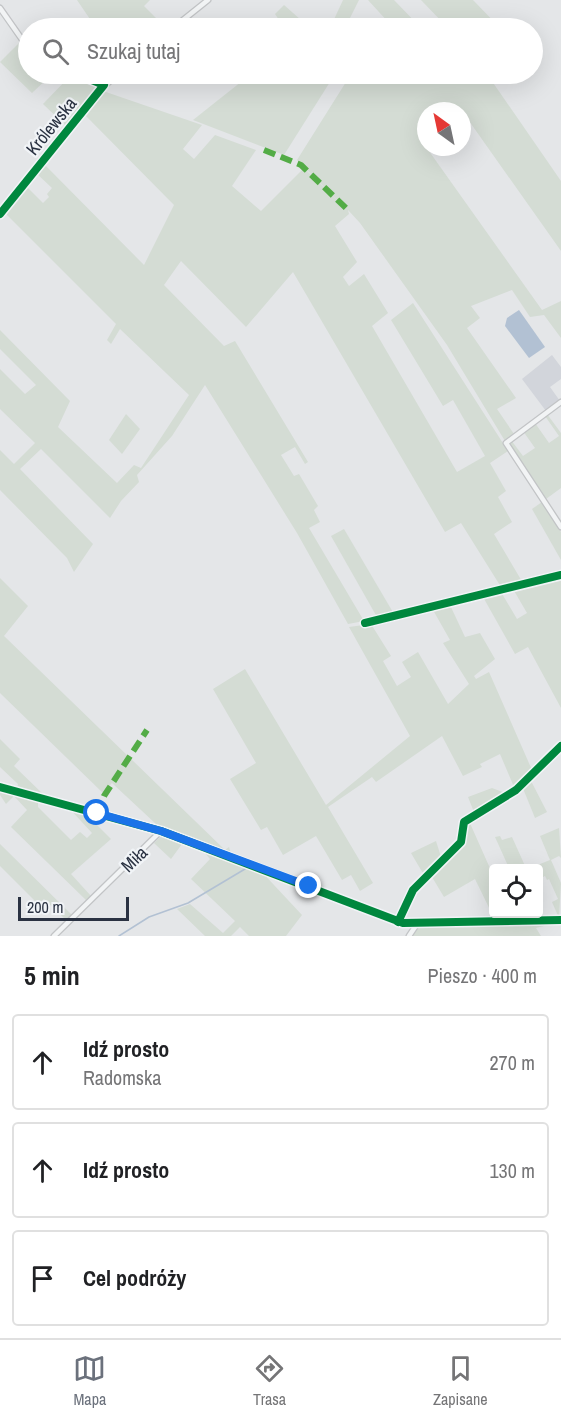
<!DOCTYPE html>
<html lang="pl">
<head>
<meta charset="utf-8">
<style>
  :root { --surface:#fff; --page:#f6f6f6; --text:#202124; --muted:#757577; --line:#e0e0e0; --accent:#6b717c }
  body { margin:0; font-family:"Archivo Narrow",sans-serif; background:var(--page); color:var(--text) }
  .controls { position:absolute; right:18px; bottom:18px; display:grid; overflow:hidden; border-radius:6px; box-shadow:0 6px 24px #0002 }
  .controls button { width:54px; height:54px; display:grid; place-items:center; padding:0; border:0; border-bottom:2px solid var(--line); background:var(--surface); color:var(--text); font:30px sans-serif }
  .compass { position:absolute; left:417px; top:102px; width:54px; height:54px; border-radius:50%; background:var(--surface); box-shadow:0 6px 24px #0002; rotate:327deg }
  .scale { position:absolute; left:18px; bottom:15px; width:111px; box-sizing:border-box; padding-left:6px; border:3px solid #2a3242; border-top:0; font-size:16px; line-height:21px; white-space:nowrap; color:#2a3242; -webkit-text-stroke:4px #f1f4f7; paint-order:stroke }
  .stop { position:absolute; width:18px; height:18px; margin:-14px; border:4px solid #1a73e8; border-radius:50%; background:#fff }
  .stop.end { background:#1a73e8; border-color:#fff; box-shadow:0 2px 6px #0008 }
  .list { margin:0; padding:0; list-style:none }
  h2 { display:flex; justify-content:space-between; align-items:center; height:78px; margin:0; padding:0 24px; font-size:26px }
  h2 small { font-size:20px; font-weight:400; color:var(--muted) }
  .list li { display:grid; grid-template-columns:39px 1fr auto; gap:18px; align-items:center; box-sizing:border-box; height:96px; margin:0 12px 12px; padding:0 12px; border:2px solid var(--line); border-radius:6px }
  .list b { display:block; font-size:22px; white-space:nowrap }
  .list p { margin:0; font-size:20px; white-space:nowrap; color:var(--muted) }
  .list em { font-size:20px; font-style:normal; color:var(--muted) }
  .icon { flex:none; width:33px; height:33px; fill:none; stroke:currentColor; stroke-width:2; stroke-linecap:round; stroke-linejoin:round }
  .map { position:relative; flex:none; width:561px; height:936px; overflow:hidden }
  .search { position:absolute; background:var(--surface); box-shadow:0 6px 24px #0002; left:18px; right:18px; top:18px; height:66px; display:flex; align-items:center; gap:15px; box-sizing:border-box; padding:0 21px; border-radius:33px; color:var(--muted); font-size:22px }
  .sheet { height:402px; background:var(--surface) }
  nav { display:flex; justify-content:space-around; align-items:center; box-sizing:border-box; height:84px; border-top:2px solid var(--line); background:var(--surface); font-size:16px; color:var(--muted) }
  nav a { display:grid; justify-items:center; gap:3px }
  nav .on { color:var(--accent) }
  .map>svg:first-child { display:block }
  .built { fill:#d2d5db }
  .green { fill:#d4dcd4 }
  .water { fill:#b2c1d3 }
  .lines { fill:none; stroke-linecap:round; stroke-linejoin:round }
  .stream { stroke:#b2c1d3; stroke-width:1.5 }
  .minor-casing { stroke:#c2c4c6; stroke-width:7 }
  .minor { stroke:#f2f4f5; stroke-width:4.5 }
  .quiet { stroke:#53ac46; stroke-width:6; stroke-dasharray:12 6; stroke-linecap:butt }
  .cycleway-casing { stroke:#f1f4f7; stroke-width:11 }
  .cycleway { stroke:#00873e; stroke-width:8 }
  .route { stroke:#1a73e8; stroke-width:8 }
  .labels { text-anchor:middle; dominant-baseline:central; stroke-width:4.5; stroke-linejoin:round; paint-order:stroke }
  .street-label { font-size:18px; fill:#2a3242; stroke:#f1f4f7 }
</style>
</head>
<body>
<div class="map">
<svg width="561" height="936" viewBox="0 0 561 936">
  <rect width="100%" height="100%" fill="#e4e6e8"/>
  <polygon class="built" points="552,355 561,367 561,379 550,387 560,401 546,411 522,379"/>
  <g class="green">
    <polygon points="77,0 150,0 144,6 156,18 144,28 137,25 133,28 85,28 92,22"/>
    <polygon points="343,0 359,0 345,28 330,28"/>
    <polygon points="368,0 394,0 421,28 388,28 390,24"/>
    <polygon points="421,0 473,0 500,28 448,28"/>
    <polygon points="284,5 310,28 271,28 279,20 275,14"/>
    <polygon points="20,42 28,53 28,74 52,74 32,93 0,62"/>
    <polygon points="251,74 335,74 284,155 193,120"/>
    <polygon points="351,74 487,74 561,181 561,251 462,111 426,111 426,130 419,137 542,310 561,301 561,338 544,315 530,317 512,290 471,306 480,318 467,328 516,398 497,409 514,434 505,441 447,345 360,223 348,210 349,214 335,226 357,262 343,277 349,286 364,274 388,313 372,326 457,472 485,456 453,400 443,406 391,320 413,303 508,451 490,463 506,491 498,497 512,522 494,534 523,583 501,587 461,523 445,532 293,272 246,327 181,261 164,285 224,346 235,341 308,462 305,464 295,447 281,455 294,476 299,474 318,506 314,510 320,522 309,528 364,621 348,624 297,533 205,385 172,436 137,475 139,482 121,501 110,518 41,449 20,469 93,544 74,572 67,558 0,490 0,450 14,464 35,443 0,409 0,369 25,394 36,385 0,349 0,330 70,401 58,427 117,483 134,465 141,468 189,395 120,329 111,344 107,340 116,324 5,213 26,186 43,203 49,197 47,194 52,188 36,173 44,164 144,265 174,205 84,114 103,91 202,125 183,149 194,159 215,135 256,150 232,186 261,211 304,168 343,206 297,160"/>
    <polygon points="71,75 99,87 65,125 43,104"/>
    <polygon points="126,414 140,429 122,454 109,440"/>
    <polygon points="547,414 561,433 561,488 546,499 510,445 511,440 523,456 535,448 523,431 535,423 549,443 559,436 545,416"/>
    <polygon points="542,502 561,532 561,560 532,509"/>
    <polygon points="344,529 394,614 377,617 331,536"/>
    <polygon points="561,576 561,708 528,647 515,654 483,597 501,592 517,619 527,613 513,589"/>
    <polygon points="0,578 28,606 4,636 225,850 229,847 231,854 156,824 112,783 103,793 0,693"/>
    <polygon points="450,605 465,637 480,633 495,659 474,676 476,679 489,672 532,770 514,787 500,754 480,764 482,767 463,776 442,736 376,782 372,777 328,807 373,883 360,891 351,875 342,880 316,836 283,855 267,827 261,830 230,779 256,763 213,689 245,669 326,805 410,736 349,627 371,624 391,656 383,661 397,686 411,677 402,662 418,652 448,704 469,684 443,643 450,640 433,610"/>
    <polygon points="0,739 20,759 14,766 45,796 17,789 18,784 0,767"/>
    <polygon points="530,779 547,812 535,818 522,786"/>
    <polygon points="492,788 508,794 461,822 474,812 468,797"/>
    <polygon points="0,789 38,801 38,807 71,840 80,832 87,838 92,833 69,808 86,814 111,839 71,874 91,896 86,900 11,827 27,810 14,796 6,804 0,795"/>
    <polygon points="469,821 493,875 494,914 511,914 514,921 485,921 485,919 494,918 475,879 444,897 432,877 463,843 465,824"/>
    <polygon points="559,828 561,858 559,856 551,860 561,883 559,918 552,902 558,899 549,879 547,880 545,876 539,879 538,868 530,868 550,860 540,836"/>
    <polygon points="163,835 202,848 201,850 182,844 171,859 154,843"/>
    <polygon points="500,836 502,840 512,837 526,868 509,868 495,837"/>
    <polygon points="436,841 442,860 421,878 424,875 411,853"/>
    <polygon points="0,844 72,915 66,920 44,899 38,904 0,866"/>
    <polygon points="207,851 260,870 302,915 286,936 249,936 240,927 231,936 205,936 177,909 190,904 223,933 235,921 191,879 210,859 205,853"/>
    <polygon points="552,924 536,928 541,936 411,936 420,926 465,927 485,925 486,927 486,925"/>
  </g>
  <polygon class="water" points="519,310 545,347 529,358 505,326 507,318"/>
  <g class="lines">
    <polyline class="stream" points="119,936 149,917 188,903 245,869"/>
    <defs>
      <g id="minor">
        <polyline points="0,8 28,48"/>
        <polyline points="173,28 208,0"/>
        <polyline points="77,74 104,85"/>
        <polyline points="0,214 93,96 118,74"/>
        <polyline points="561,402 506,443 561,527"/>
        <polyline points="365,623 561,575"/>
        <polyline points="0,787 161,831 403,923 561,920"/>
        <polyline points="398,922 413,890 461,842 464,822 516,790 561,746"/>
        <polyline points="54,936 161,831"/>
        <polyline points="409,936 417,924"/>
      </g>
    </defs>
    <use href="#minor" class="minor-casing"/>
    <use href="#minor" class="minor"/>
    <g class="quiet">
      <polyline points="264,150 301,165 348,210"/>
      <polyline points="97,813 104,796 147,730"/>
    </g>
    <defs>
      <g id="cycleway">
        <polyline points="0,214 104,85 77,74"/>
        <polyline points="365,623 561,575"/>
        <polyline points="0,787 161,831 403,923 561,920"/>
        <polyline points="398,922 413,890 461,842 464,822 516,790 561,746"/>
      </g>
    </defs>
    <use href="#cycleway" class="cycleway-casing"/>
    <use href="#cycleway" class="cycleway"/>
  </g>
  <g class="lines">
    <polyline class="route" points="97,813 161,831 309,886"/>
  </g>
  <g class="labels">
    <g class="street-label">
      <text transform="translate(51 126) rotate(-51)">Królewska</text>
      <text transform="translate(134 859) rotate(-44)">Miła</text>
    </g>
  </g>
</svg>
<div class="controls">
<button><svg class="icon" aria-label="locate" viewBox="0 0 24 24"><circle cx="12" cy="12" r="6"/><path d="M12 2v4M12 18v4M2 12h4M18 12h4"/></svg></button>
</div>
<svg class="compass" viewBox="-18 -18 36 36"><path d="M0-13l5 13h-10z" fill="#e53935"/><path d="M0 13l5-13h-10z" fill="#757577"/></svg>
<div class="scale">200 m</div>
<div class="stop" style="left:97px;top:813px"></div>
<div class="stop end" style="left:309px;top:886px"></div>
<div class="search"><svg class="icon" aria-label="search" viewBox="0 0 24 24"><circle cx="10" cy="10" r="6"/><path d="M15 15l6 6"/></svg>Szukaj tutaj</div>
</div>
<section class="sheet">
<h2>5 min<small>Pieszo · 400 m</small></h2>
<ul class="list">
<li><svg class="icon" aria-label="ahead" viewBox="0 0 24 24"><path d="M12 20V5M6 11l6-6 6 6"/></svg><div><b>Idź prosto</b><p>Radomska</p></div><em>270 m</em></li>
<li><svg class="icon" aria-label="ahead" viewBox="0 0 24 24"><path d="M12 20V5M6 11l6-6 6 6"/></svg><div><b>Idź prosto</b></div><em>130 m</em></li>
<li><svg class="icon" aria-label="arrive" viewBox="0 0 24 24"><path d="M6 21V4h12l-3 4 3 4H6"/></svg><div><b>Cel podróży</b></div></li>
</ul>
</section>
<nav>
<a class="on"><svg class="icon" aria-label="map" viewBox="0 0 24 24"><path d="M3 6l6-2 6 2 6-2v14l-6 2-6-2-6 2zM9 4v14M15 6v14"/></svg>Mapa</a>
<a><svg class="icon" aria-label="directions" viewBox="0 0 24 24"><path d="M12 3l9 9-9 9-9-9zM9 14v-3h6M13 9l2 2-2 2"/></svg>Trasa</a>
<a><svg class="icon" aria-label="saved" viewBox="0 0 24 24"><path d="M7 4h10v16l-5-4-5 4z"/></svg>Zapisane</a>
</nav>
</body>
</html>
